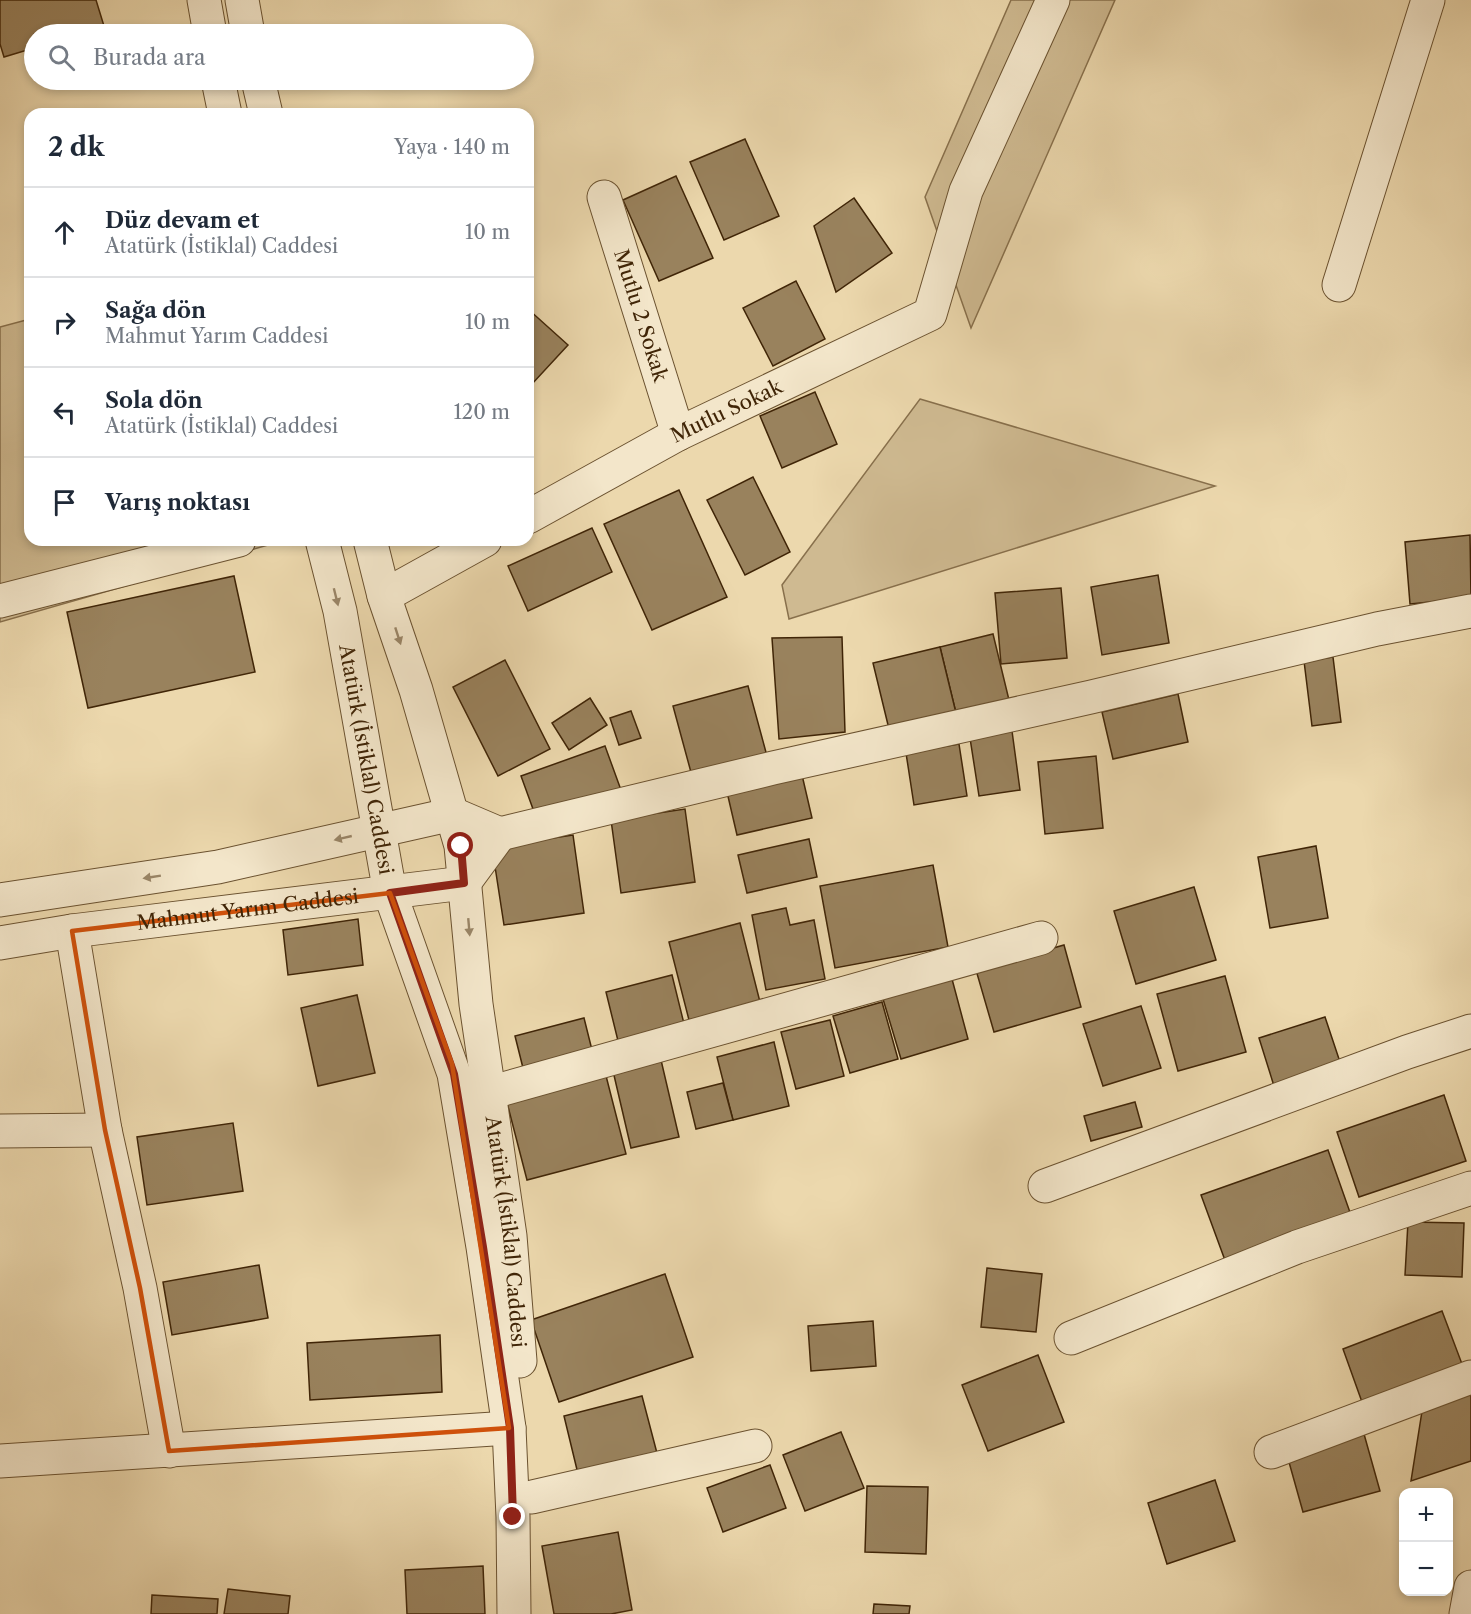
<!DOCTYPE html>
<html lang="tr">
<head>
<meta charset="utf-8">
<style>
  :root { --surface:#fff; --page:#f6f6f7; --text:#1f2937; --muted:#747a83; --line:#e0e1e3 }
  body { margin:0; font-family:"Libre Caslon Text",serif; background:var(--page); color:var(--text) }
  .controls { position:absolute; right:18px; bottom:18px; display:grid; overflow:hidden; border-radius:12px; box-shadow:0 3px 9px #0003 }
  .controls button { width:54px; height:54px; display:grid; place-items:center; padding:0; border:0; border-bottom:2px solid var(--line); background:var(--surface); color:var(--text); font:30px sans-serif }
  .stop { position:absolute; width:18px; height:18px; margin:-14px; border:4px solid #8f2418; border-radius:50%; background:#fff }
  .stop.end { background:#8f2418; border-color:#fff; box-shadow:0 2px 6px #0008 }
  .list { margin:0; padding:0; list-style:none }
  h2 { display:flex; justify-content:space-between; align-items:center; height:78px; margin:0; padding:0 24px; font-size:26px }
  h2 small { font-size:20px; font-weight:400; color:var(--muted) }
  .list li { display:grid; grid-template-columns:39px 1fr auto; gap:18px; align-items:center; box-sizing:border-box; height:90px; padding:0 24px; border-top:2px solid var(--line) }
  .list b { display:block; font-size:22px; white-space:nowrap }
  .list p { margin:0; font-size:20px; white-space:nowrap; color:var(--muted) }
  .list em { font-size:20px; font-style:normal; color:var(--muted) }
  .icon { flex:none; width:33px; height:33px; fill:none; stroke:currentColor; stroke-width:2; stroke-linecap:round; stroke-linejoin:round }
  .map { position:relative; flex:none; width:1471px; height:1614px; overflow:hidden }
  .search { position:absolute; background:var(--surface); box-shadow:0 3px 9px #0003; left:24px; top:24px; width:510px; height:66px; display:flex; align-items:center; gap:15px; box-sizing:border-box; padding:0 21px; border-radius:33px; color:var(--muted); font-size:22px }
  .panel { position:absolute; background:var(--surface); box-shadow:0 3px 9px #0003; left:24px; top:108px; width:510px; height:438px; border-radius:18px }
  .map>svg:first-child { display:block }
  .green { fill:#cfba91; stroke:#88704c; stroke-width:1.5 }
  .building { fill:#99825d; stroke:#402507; stroke-width:1.5 }
  .lines { fill:none; stroke-linecap:round; stroke-linejoin:round }
  .minor-casing { stroke:#6b5230; stroke-width:35 }
  .tertiary-casing { stroke:#6b5230; stroke-width:35 }
  .minor { stroke:#f3e6ca; stroke-width:33 }
  .tertiary { stroke:#f3e6ca; stroke-width:33 }
  .oneway { fill:#9a8668 }
  .route { stroke:#8f2418; stroke-width:8 }
  .marked { fill:none; stroke:#cf510b; stroke-width:4.5; stroke-linejoin:round }
  .labels { text-anchor:middle; dominant-baseline:central; stroke-width:4.5; stroke-linejoin:round; paint-order:stroke }
  .street-label { font-size:20px; fill:#402507; stroke:#f3e6ca }
</style>
</head>
<body>
<div class="map">
<svg width="1471" height="1614" viewBox="0 0 1471 1614">
  <rect width="100%" height="100%" fill="#ecd8ad"/>
  <filter id="stains"><feTurbulence type="fractalNoise" baseFrequency=".00333" numOctaves="4"/><feColorMatrix values="0 0 0 0 .2 0 0 0 0 .09 0 0 0 0 .02 0 0 0 .5 -.17"/></filter>
  <radialGradient id="worn" r=".72"><stop offset=".6" stop-color="#630" stop-opacity="0"/><stop offset="1" stop-color="#630" stop-opacity=".3"/></radialGradient>
  <g class="green">
    <polygon points="1011,0 1115,0 971,328 925,197"/>
    <polygon points="30,319 30,540 266,540 268,545 0,622 0,327"/>
    <polygon points="920,399 1215,486 789,619 782,585"/>
  </g>
  <g class="building">
    <polygon points="0,0 96,0 104,26 78,34 34,34 34,48 4,57 0,44"/>
    <polygon points="745,139 779,216 724,240 690,162"/>
    <polygon points="676,176 713,258 659,281 623,200"/>
    <polygon points="854,198 892,253 836,292 814,226"/>
    <polygon points="796,281 825,339 773,366 743,308"/>
    <polygon points="528,309 568,345 532,384 528,380"/>
    <polygon points="815,392 837,444 782,468 760,416"/>
    <polygon points="753,477 790,552 745,575 707,500"/>
    <polygon points="679,490 727,597 652,630 604,524"/>
    <polygon points="592,528 612,572 528,611 508,566"/>
    <polygon points="1470,535 1471,598 1410,604 1405,542"/>
    <polygon points="1158,575 1169,643 1102,655 1091,587"/>
    <polygon points="234,576 255,672 88,708 67,612"/>
    <polygon points="1061,588 1067,658 1001,664 995,593"/>
    <polygon points="993,634 1009,700 956,713 940,647"/>
    <polygon points="842,637 845,732 779,739 772,638"/>
    <polygon points="940,647 956,713 889,729 873,663"/>
    <polygon points="1333,657 1341,722 1312,726 1304,661"/>
    <polygon points="505,660 550,749 498,776 453,687"/>
    <polygon points="748,686 767,756 692,776 673,706"/>
    <polygon points="1178,694 1188,742 1113,759 1102,712"/>
    <polygon points="590,698 607,725 569,750 552,723"/>
    <polygon points="631,711 641,738 619,745 610,718"/>
    <polygon points="1012,731 1020,790 979,796 970,738"/>
    <polygon points="959,744 967,796 914,805 906,753"/>
    <polygon points="605,746 621,790 537,820 521,776"/>
    <polygon points="1096,756 1103,828 1045,834 1038,762"/>
    <polygon points="802,775 812,818 737,835 727,792"/>
    <polygon points="685,809 695,882 621,893 611,820"/>
    <polygon points="573,835 584,913 504,925 492,847"/>
    <polygon points="809,839 817,877 747,893 738,855"/>
    <polygon points="1316,846 1328,918 1270,928 1258,857"/>
    <polygon points="933,865 948,947 835,968 820,886"/>
    <polygon points="1194,887 1216,960 1136,984 1114,911"/>
    <polygon points="786,908 790,925 814,920 825,979 766,990 752,915"/>
    <polygon points="358,919 363,965 288,975 283,930"/>
    <polygon points="740,923 760,1002 689,1020 669,942"/>
    <polygon points="1064,945 1081,1007 994,1032 976,970"/>
    <polygon points="672,975 687,1036 621,1053 606,992"/>
    <polygon points="1225,976 1246,1052 1178,1071 1157,994"/>
    <polygon points="952,979 968,1039 901,1059 883,999"/>
    <polygon points="357,995 375,1073 318,1086 301,1008"/>
    <polygon points="882,1002 898,1059 850,1073 833,1016"/>
    <polygon points="1141,1006 1161,1068 1103,1086 1083,1024"/>
    <polygon points="1325,1017 1341,1065 1274,1086 1259,1038"/>
    <polygon points="584,1018 594,1058 525,1076 515,1036"/>
    <polygon points="830,1020 844,1076 796,1089 781,1032"/>
    <polygon points="774,1042 789,1106 733,1120 717,1057"/>
    <polygon points="661,1060 679,1137 631,1148 613,1071"/>
    <polygon points="604,1068 626,1154 527,1180 505,1095"/>
    <polygon points="723,1083 733,1120 696,1129 687,1092"/>
    <polygon points="1444,1095 1466,1161 1359,1197 1337,1132"/>
    <polygon points="1135,1102 1142,1127 1091,1141 1084,1116"/>
    <polygon points="233,1123 243,1191 147,1205 137,1137"/>
    <polygon points="1328,1150 1352,1218 1226,1263 1201,1195"/>
    <polygon points="1408,1222 1464,1223 1462,1277 1405,1275"/>
    <polygon points="259,1265 268,1318 172,1335 163,1282"/>
    <polygon points="987,1268 1042,1274 1036,1332 981,1327"/>
    <polygon points="665,1274 693,1357 559,1402 531,1320"/>
    <polygon points="1442,1311 1462,1364 1362,1402 1343,1349"/>
    <polygon points="873,1321 876,1366 811,1371 808,1326"/>
    <polygon points="440,1335 442,1392 310,1400 307,1343"/>
    <polygon points="1038,1355 1064,1422 988,1451 962,1385"/>
    <polygon points="1471,1388 1471,1461 1411,1481 1423,1405"/>
    <polygon points="642,1396 658,1457 579,1478 564,1416"/>
    <polygon points="841,1432 864,1488 805,1511 783,1455"/>
    <polygon points="1364,1434 1380,1491 1303,1512 1287,1455"/>
    <polygon points="770,1465 786,1508 723,1532 707,1488"/>
    <polygon points="1215,1480 1235,1541 1167,1564 1148,1503"/>
    <polygon points="867,1486 928,1487 926,1554 865,1552"/>
    <polygon points="618,1532 632,1610 611,1614 554,1614 542,1546"/>
    <polygon points="483,1566 485,1614 407,1614 405,1570"/>
    <polygon points="228,1589 290,1596 288,1614 224,1614"/>
    <polygon points="152,1595 218,1599 217,1614 151,1614"/>
    <polygon points="874,1604 910,1606 909,1614 873,1614"/>
  </g>
  <g class="lines">
    <defs>
      <g id="minor">
        <path id="s1" d="M604,197L678,434"/>
        <polyline points="1339,285 1428,0"/>
        <path id="s2" d="M528,517L678,434L930,314L966,191L1053,0"/>
        <polyline points="384,596 485,540"/>
        <polyline points="0,601 239,540"/>
        <polyline points="500,834 773,768 1091,697 1377,629 1471,611"/>
        <polyline points="0,900 218,867 453,814 500,834"/>
        <polyline points="72,931 105,1130 140,1288 169,1451"/>
        <path id="s3" d="M0,943L72,931L464,883L500,834"/>
        <polyline points="489,1093 1041,938"/>
        <polyline points="0,1131 105,1130"/>
        <polyline points="1045,1186 1407,1052 1471,1031"/>
        <polyline points="1071,1338 1297,1247 1471,1188"/>
        <polyline points="1271,1452 1471,1377"/>
        <polyline points="0,1461 509,1428"/>
        <polyline points="532,1497 755,1446"/>
        <polyline points="1466,1614 1471,1587"/>
      </g>
      <g id="tertiary">
        <polyline points="204,0 210,34"/>
        <polyline points="242,0 248,34"/>
        <polyline points="218,80 225,114"/>
        <polyline points="258,80 266,114"/>
        <path id="s4" d="M322,540L340,611L390,893L454,1074L483,1247L509,1428L513,1517L514,1614"/>
        <path id="s5" d="M370,540L384,596L416,690L461,846L476,1004L510,1236L520,1361"/>
      </g>
    </defs>
    <use href="#minor" class="minor-casing"/>
    <use href="#tertiary" class="tertiary-casing"/>
    <use href="#minor" class="minor"/>
    <use href="#tertiary" class="tertiary"/>
  </g>
  <defs><path id="oneway-solid" d="M-6-.8H1V-3.2L6.5 0L1 3.2V.8H-6Z" transform="scale(1.5)"/></defs>
  <g class="oneway">
    <use href="#oneway-solid" transform="translate(336 597) rotate(76)"/>
    <use href="#oneway-solid" transform="translate(398 636) rotate(72)"/>
    <use href="#oneway-solid" transform="translate(343 838) rotate(167)"/>
    <use href="#oneway-solid" transform="translate(152 877) rotate(171)"/>
    <use href="#oneway-solid" transform="translate(469 927) rotate(85)"/>
  </g>
  <g class="lines">
    <polyline class="route" points="461,846 464,883 390,893 454,1074 483,1247 510,1428 513,1517"/>
  </g>
  <path class="marked" d="M390,893L452,1064L509,1428L169,1451L140,1288L105,1130L72,931Z"/>
  <g class="labels">
    <g class="street-label">
      <text stroke="none"><textPath href="#s1" startOffset="124">Mutlu 2 Sokak</textPath></text>
      <text stroke="none"><textPath href="#s2" startOffset="225">Mutlu Sokak</textPath></text>
      <text stroke="none"><textPath href="#s4" startOffset="224">Atatürk (İstiklal) Caddesi</textPath></text>
      <text stroke="none"><textPath href="#s3" startOffset="250">Mahmut Yarım Caddesi</textPath></text>
      <text stroke="none"><textPath href="#s5" startOffset="708">Atatürk (İstiklal) Caddesi</textPath></text>
    </g>
  </g>
  <rect width="100%" height="100%" filter="url(#stains)"/>
  <rect width="100%" height="100%" fill="url(#worn)"/>
</svg>
<div class="controls">
<button>+</button>
<button>−</button>
</div>
<div class="stop" style="left:461px;top:846px"></div>
<div class="stop end" style="left:513px;top:1517px"></div>
<div class="search"><svg class="icon" aria-label="search" viewBox="0 0 24 24"><circle cx="10" cy="10" r="6"/><path d="M15 15l6 6"/></svg>Burada ara</div>
<section class="panel">
<h2>2 dk<small>Yaya · 140 m</small></h2>
<ul class="list">
<li><svg class="icon" aria-label="ahead" viewBox="0 0 24 24"><path d="M12 20V5M6 11l6-6 6 6"/></svg><div><b>Düz devam et</b><p>Atatürk (İstiklal) Caddesi</p></div><em>10 m</em></li>
<li><svg class="icon" aria-label="right" viewBox="0 0 24 24"><path d="M7 20v-9h11M14 6l5 5-5 5"/></svg><div><b>Sağa dön</b><p>Mahmut Yarım Caddesi</p></div><em>10 m</em></li>
<li><svg class="icon" aria-label="left" viewBox="0 0 24 24"><path d="M17 20v-9H6M10 6l-5 5 5 5"/></svg><div><b>Sola dön</b><p>Atatürk (İstiklal) Caddesi</p></div><em>120 m</em></li>
<li><svg class="icon" aria-label="arrive" viewBox="0 0 24 24"><path d="M6 21V4h12l-3 4 3 4H6"/></svg><div><b>Varış noktası</b></div></li>
</ul>
</section>
</div>
</body>
</html>
